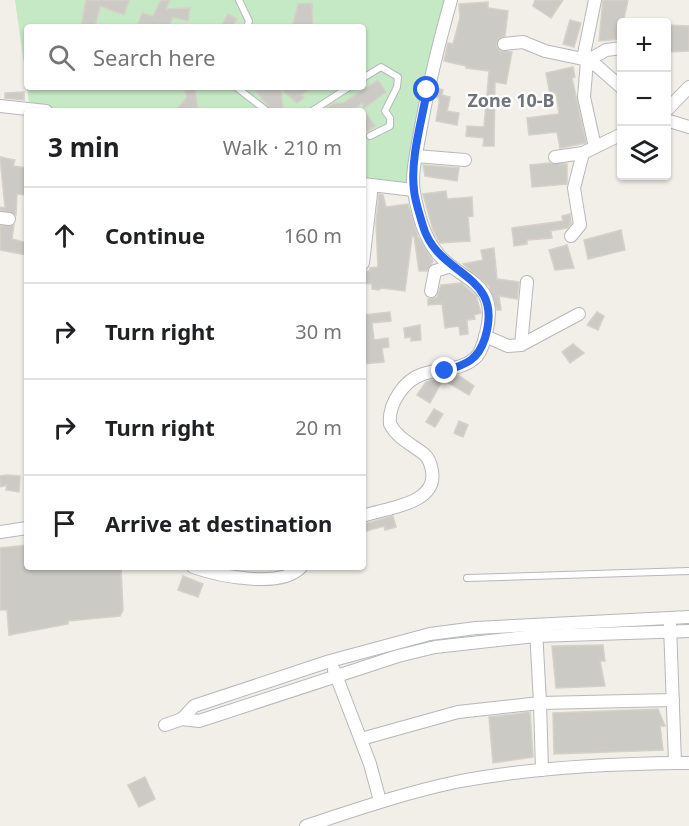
<!DOCTYPE html>
<html lang="en">
<head>
<meta charset="utf-8">
<style>
  :root { --surface:#fff; --page:#f2f2f2; --text:#202124; --muted:#757577; --line:#e0e0e0 }
  body { margin:0; font-family:"Noto Sans",sans-serif; background:var(--page); color:var(--text) }
  .controls { position:absolute; right:18px; top:18px; display:grid; overflow:hidden; border-radius:6px; box-shadow:0 2px 4px #0004 }
  .controls button { width:54px; height:54px; display:grid; place-items:center; padding:0; border:0; border-bottom:2px solid var(--line); background:var(--surface); color:var(--text); font:30px sans-serif }
  .stop { position:absolute; width:18px; height:18px; margin:-14px; border:4px solid #2563eb; border-radius:50%; background:#fff }
  .stop.end { background:#2563eb; border-color:#fff; box-shadow:0 2px 6px #0008 }
  .list { margin:0; padding:0; list-style:none }
  h2 { display:flex; justify-content:space-between; align-items:center; height:78px; margin:0; padding:0 24px; font-size:26px }
  h2 small { font-size:20px; font-weight:400; color:var(--muted) }
  .list li { display:grid; grid-template-columns:39px 1fr auto; gap:18px; align-items:center; box-sizing:border-box; height:96px; padding:0 24px; border-top:2px solid var(--line) }
  .list b { display:block; font-size:22px; white-space:nowrap }
  .list em { font-size:20px; font-style:normal; color:var(--muted) }
  .icon { flex:none; width:33px; height:33px; fill:none; stroke:currentColor; stroke-width:2; stroke-linecap:round; stroke-linejoin:round }
  .map { position:relative; flex:none; width:689px; height:826px; overflow:hidden }
  .search { position:absolute; background:var(--surface); box-shadow:0 2px 4px #0004; left:24px; top:24px; width:342px; height:66px; display:flex; align-items:center; gap:15px; box-sizing:border-box; padding:0 21px; border-radius:6px; color:var(--muted); font-size:22px }
  .panel { position:absolute; background:var(--surface); box-shadow:0 2px 4px #0004; left:24px; top:108px; width:342px; height:462px; border-radius:6px }
  .map>svg:first-child { display:block }
  .green { fill:#c5e8c5 }
  .building { fill:#cccac5; stroke:#d6d1c6; stroke-width:1.5 }
  .lines { fill:none; stroke-linecap:round; stroke-linejoin:round }
  .service-casing { stroke:#b5b8bc; stroke-width:8 }
  .minor-casing { stroke:#b5b8bc; stroke-width:14 }
  .service { stroke:#fff; stroke-width:6 }
  .minor { stroke:#fff; stroke-width:12 }
  .route { stroke:#2563eb; stroke-width:8 }
  .labels { text-anchor:middle; dominant-baseline:central; stroke-width:4.5; stroke-linejoin:round; paint-order:stroke }
  .neighbourhood-label { font-size:18px; font-weight:bold; fill:#70757a; stroke:#fff }
</style>
</head>
<body>
<div class="map">
<svg width="689" height="826" viewBox="0 0 689 826">
  <rect width="100%" height="100%" fill="#f1efe8"/>
  <path class="green" d="M15,0H445C428,61 410,123 409,187L363,182V111H60L29,103L27,87H363V27H27V86Z"/>
  <g class="building">
    <polygon points="86,0 129,0 124,15 100,6 95,27 81,27"/>
    <polygon points="161,0 170,0 166,9 190,8 188,21 173,17 169,27 138,24 142,13 153,16"/>
    <polygon points="535,0 563,0 551,18 533,6"/>
    <polygon points="603,0 628,0 624,18 621,18 621,39 599,41"/>
    <polygon points="488,2 488,8 508,11 505,36 499,38 496,44 500,51 512,52 506,84 495,82 494,146 483,146 484,138 466,136 467,126 484,127 489,71 466,68 466,66 444,61 448,43 453,44 460,18 459,4"/>
    <polygon points="312,3 313,27 292,27 298,4"/>
    <polygon points="228,14 237,19 232,27 221,27"/>
    <polygon points="570,20 581,23 574,47 563,44"/>
    <polygon points="666,25 689,26 689,51 666,52"/>
    <polygon points="573,67 575,77 572,78 586,143 560,148 557,132 529,135 527,118 559,114 556,93 550,94 546,73"/>
    <polygon points="378,80 386,92 363,109 375,126 363,134 363,103 350,111 322,111 334,103 343,103"/>
    <polygon points="183,87 195,87 198,111 175,111 187,97"/>
    <polygon points="260,87 315,87 301,95 304,98 297,103 281,89 283,110 272,111 256,91"/>
    <polygon points="437,88 443,90 442,95 450,97 447,111 459,113 457,125 436,121 439,103 439,98 435,97"/>
    <polygon points="24,92 24,100 5,98 5,93"/>
    <polygon points="0,157 15,160 13,166 27,168 27,195 17,194 16,215 0,210 0,207 5,208"/>
    <polygon points="550,163 567,164 567,184 532,187 530,165"/>
    <polygon points="423,165 459,168 457,181 425,176"/>
    <polygon points="446,191 447,199 472,197 473,216 468,217 470,241 440,243 433,230 423,194"/>
    <polygon points="379,194 383,195 386,207 408,204 418,237 433,261 427,271 419,271 414,236 412,236 405,291 381,288 379,290 372,289 372,284 363,283 365,271 370,271 370,268 378,267 376,223"/>
    <polygon points="570,214 571,223 567,228 551,231 552,238 527,240 527,244 514,246 512,228 563,221 562,216"/>
    <polygon points="14,225 12,239 27,243 27,255 0,250 0,226"/>
    <polygon points="621,230 625,250 588,259 584,240"/>
    <polygon points="567,245 574,268 555,270 549,250"/>
    <polygon points="494,248 497,279 519,282 517,299 499,296 501,310 497,310 489,286 463,264 483,260 481,250"/>
    <polygon points="461,283 476,296 481,313 474,315 475,319 467,320 468,334 460,335 459,326 445,328 442,304 428,305 428,299 437,297 441,285"/>
    <polygon points="390,312 391,321 372,323 374,340 388,338 389,347 382,348 384,362 363,364 363,315"/>
    <polygon points="597,312 604,316 598,330 587,325"/>
    <polygon points="420,325 421,340 411,341 411,337 405,338 404,328"/>
    <polygon points="573,344 584,353 570,363 562,352"/>
    <polygon points="458,375 474,386 469,395 447,382 450,377"/>
    <polygon points="438,379 442,381 430,403 417,395 426,382"/>
    <polygon points="434,409 443,414 435,427 426,422"/>
    <polygon points="459,421 468,425 463,437 454,433"/>
    <polygon points="7,475 20,476 19,492 6,490 7,485 0,487 0,476"/>
    <polygon points="393,516 396,527 385,530 384,526 366,531 364,524"/>
    <polygon points="27,545 27,567 121,567 123,610 120,616 68,621 68,624 9,635 7,610 0,610 0,548"/>
    <polygon points="183,576 203,584 198,597 178,590"/>
    <polygon points="603,645 605,661 600,661 605,686 556,688 552,646"/>
    <polygon points="658,709 665,726 660,726 663,750 554,754 553,713"/>
    <polygon points="530,712 533,757 493,763 489,717"/>
    <polygon points="145,777 155,799 139,807 128,785"/>
  </g>
  <g class="lines">
    <defs>
      <g id="service">
        <polyline points="239,0 249,21 247,27"/>
        <polyline points="363,78 381,67 398,77 397,87 385,111 390,118 390,126 370,136"/>
        <polyline points="236,87 267,111"/>
        <polyline points="312,111 349,87"/>
        <polyline points="467,578 689,571"/>
      </g>
      <g id="minor">
        <polyline points="504,44 523,42 545,51 583,59 597,66 622,88"/>
        <polyline points="583,59 595,0"/>
        <polyline points="0,106 46,111"/>
        <polyline points="666,111 689,87"/>
        <polyline points="666,120 689,127"/>
        <polyline points="595,147 584,97 587,61 606,50 622,48"/>
        <polyline points="416,156 465,160"/>
        <polyline points="555,157 583,153 622,134"/>
        <polyline points="363,184 413,190"/>
        <polyline points="0,218 9,219"/>
        <polyline points="571,236 580,225 574,188 583,153"/>
        <polyline points="363,263 372,185"/>
        <polyline points="431,291 435,271 451,266"/>
        <polyline points="485,336 508,346 521,345 527,282"/>
        <polyline points="521,345 579,314"/>
        <path d="M363,516C384,508 438,505 432,471C431,465 429,458 424,454C411,444 398,439 390,424C388,404 404,380 423,374C441,368 460,371 475,358C482,352 485,338 487,329C498,281 461,281 439,255C424,238 418,214 414,192C411,176 416,155 419,138C427,91 438,46 451,0"/>
        <polyline points="0,532 27,528"/>
        <path d="M193,567C219,576 281,589 301,567"/>
        <polyline points="670,625 675,763 689,763"/>
        <polyline points="334,670 370,764 380,801"/>
        <polyline points="182,719 199,721 398,656 435,647 536,636 689,631"/>
        <polyline points="165,725 182,719 194,706 330,661 430,634 476,628 689,617"/>
        <polyline points="361,739 458,712 540,703 536,630"/>
        <polyline points="542,770 540,703 673,700"/>
        <path d="M306,826C355,810 404,793 456,782C527,768 602,764 675,763"/>
      </g>
    </defs>
    <use href="#service" class="service-casing"/>
    <use href="#minor" class="minor-casing"/>
    <use href="#service" class="service"/>
    <use href="#minor" class="minor"/>
  </g>
  <g class="lines">
    <path class="route" d="M427,90C422,121 410,159 414,190C415,202 420,215 423,226C438,278 505,272 485,338C478,360 467,364 445,371"/>
  </g>
  <g class="labels">
    <g class="neighbourhood-label">
      <text x="511" y="100">Zone 10-B</text>
    </g>
  </g>
</svg>
<div class="controls">
<button>+</button>
<button>−</button>
<button><svg class="icon" aria-label="layers" viewBox="0 0 24 24"><path d="M12 4l9 5-9 5-9-5zM3 14l9 5 9-5"/></svg></button>
</div>
<div class="stop" style="left:427px;top:90px"></div>
<div class="stop end" style="left:445px;top:371px"></div>
<div class="search"><svg class="icon" aria-label="search" viewBox="0 0 24 24"><circle cx="10" cy="10" r="6"/><path d="M15 15l6 6"/></svg>Search here</div>
<section class="panel">
<h2>3 min<small>Walk · 210 m</small></h2>
<ul class="list">
<li><svg class="icon" aria-label="ahead" viewBox="0 0 24 24"><path d="M12 20V5M6 11l6-6 6 6"/></svg><div><b>Continue</b></div><em>160 m</em></li>
<li><svg class="icon" aria-label="right" viewBox="0 0 24 24"><path d="M7 20v-9h11M14 6l5 5-5 5"/></svg><div><b>Turn right</b></div><em>30 m</em></li>
<li><svg class="icon" aria-label="right" viewBox="0 0 24 24"><path d="M7 20v-9h11M14 6l5 5-5 5"/></svg><div><b>Turn right</b></div><em>20 m</em></li>
<li><svg class="icon" aria-label="arrive" viewBox="0 0 24 24"><path d="M6 21V4h12l-3 4 3 4H6"/></svg><div><b>Arrive at destination</b></div></li>
</ul>
</section>
</div>
</body>
</html>
